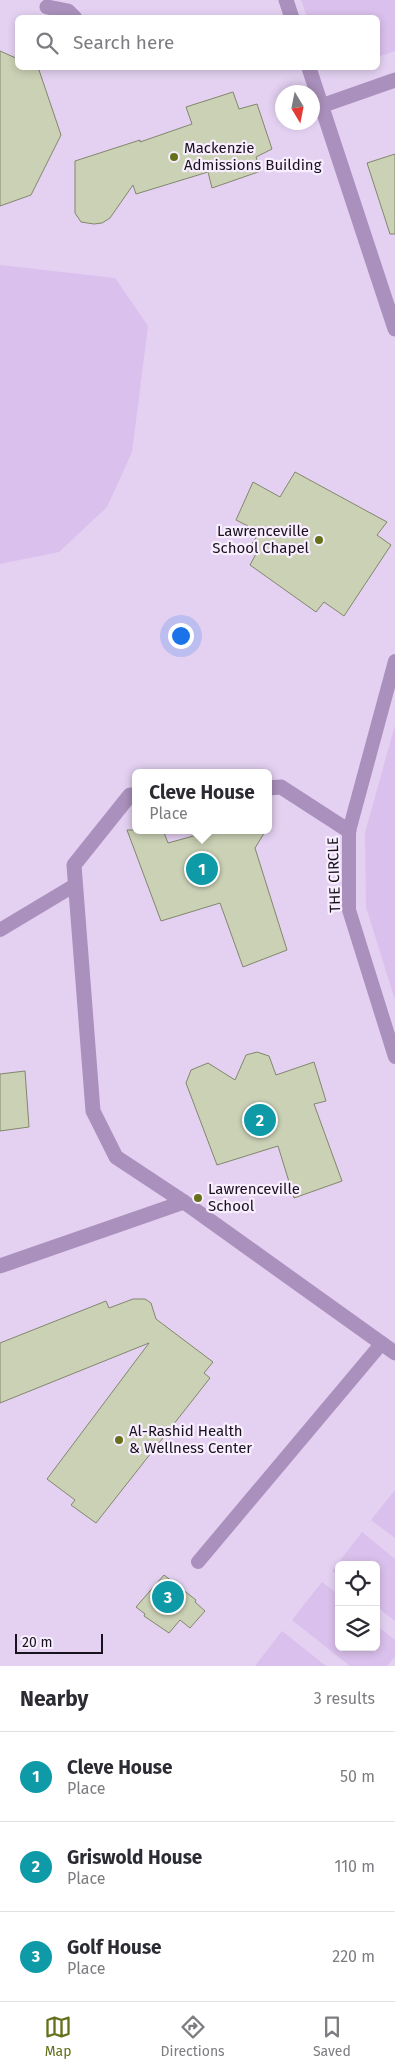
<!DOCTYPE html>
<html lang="en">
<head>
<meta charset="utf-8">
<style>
  :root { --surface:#fff; --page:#f7f7f7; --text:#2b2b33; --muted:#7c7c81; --line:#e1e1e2; --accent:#64701a }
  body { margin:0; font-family:"Fira Sans",sans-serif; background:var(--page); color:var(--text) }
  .controls { position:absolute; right:15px; bottom:15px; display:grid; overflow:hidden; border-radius:8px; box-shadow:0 2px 8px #0003 }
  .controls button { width:45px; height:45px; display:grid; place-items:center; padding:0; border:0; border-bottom:1px solid var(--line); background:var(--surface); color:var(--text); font:25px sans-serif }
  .compass { position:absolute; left:275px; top:85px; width:45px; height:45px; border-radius:50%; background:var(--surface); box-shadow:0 2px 8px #0003; rotate:170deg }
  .scale { position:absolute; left:15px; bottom:12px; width:88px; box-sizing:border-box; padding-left:5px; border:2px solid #17121b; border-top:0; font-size:14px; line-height:18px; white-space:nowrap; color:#17121b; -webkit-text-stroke:4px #f8eeff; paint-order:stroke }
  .you { position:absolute; left:180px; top:635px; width:18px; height:18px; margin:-12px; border:4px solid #fff; border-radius:50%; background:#1a73e8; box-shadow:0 0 0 8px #1a73e833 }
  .badge { display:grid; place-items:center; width:32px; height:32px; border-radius:50%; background:var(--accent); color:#fff; font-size:16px; font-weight:700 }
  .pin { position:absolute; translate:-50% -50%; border:2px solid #fff; box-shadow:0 1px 5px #0006 }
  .popup { position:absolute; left:132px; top:769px; width:140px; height:65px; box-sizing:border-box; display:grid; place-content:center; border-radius:8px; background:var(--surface); filter:drop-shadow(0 1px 4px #0005); font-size:16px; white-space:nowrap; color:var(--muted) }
  .popup b { font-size:19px; color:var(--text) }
  .popup::after { content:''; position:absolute; left:50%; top:100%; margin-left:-10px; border:10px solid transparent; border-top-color:var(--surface) }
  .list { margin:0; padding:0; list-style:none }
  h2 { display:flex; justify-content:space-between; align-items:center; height:65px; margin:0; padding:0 20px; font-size:21px }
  h2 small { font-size:16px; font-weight:400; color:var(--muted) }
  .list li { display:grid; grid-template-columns:32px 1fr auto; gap:15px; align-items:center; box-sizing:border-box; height:90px; padding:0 20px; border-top:1px solid var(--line) }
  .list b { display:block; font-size:19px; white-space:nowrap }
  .list p { margin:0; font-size:16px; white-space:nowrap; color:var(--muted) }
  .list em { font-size:16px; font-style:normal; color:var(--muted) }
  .icon { flex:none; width:28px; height:28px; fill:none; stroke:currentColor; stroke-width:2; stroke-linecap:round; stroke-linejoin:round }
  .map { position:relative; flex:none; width:395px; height:1666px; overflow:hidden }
  .search { position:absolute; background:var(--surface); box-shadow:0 2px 8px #0003; left:15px; right:15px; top:15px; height:55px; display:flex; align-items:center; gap:12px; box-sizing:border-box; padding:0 18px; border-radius:8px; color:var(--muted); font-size:19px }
  .sheet { height:335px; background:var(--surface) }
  nav { display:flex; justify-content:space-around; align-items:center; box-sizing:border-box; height:70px; border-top:1px solid var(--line); background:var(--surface); font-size:14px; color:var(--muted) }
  nav a { display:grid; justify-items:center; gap:2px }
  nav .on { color:var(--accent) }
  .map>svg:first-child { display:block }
  .built { fill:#e4d1f2; fill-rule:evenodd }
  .green { fill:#dac0ec }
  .building { fill:#cbd1b5; stroke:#81876c }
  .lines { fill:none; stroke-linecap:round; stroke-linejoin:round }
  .lane { stroke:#aa90bc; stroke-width:14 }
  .street { stroke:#aa90bc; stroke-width:15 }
  .poi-dot { fill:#64701a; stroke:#f8eeff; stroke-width:2 }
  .labels { text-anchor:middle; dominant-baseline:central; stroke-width:4.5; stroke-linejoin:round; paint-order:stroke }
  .poi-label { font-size:15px; fill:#17121b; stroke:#f8eeff; text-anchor:start }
  .street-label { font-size:15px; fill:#17121b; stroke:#f8eeff }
</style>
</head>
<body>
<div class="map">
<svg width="395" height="1666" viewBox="0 0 395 1666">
  <rect width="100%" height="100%" fill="#eedef9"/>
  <path class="built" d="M0,0H395V1666H0ZM18,18H378V68H18ZM282,92H312V122H282ZM136,773H268V830H136ZM339,1565H376V1647H339Z"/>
  <g class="green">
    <polygon points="301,0 395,0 395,51 378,57 378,18 307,17"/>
    <polygon points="0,265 115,278 148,326 132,452 107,507 59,552 0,564"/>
    <polygon points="395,725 395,1000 366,907 365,833"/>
    <polygon points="395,1490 395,1538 371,1520"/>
    <polygon points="362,1532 395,1559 395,1621 376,1606 376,1565 339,1565 339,1576 332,1571"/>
    <polygon points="322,1582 339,1595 339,1647 376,1647 376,1625 395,1640 395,1657 387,1666 350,1666 292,1620"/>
    <polygon points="282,1631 326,1666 255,1666"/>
  </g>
  <g class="building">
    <polygon points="0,51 18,59 18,68 34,68 39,70 61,135 31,195 0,206"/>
    <polygon points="233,92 239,109 257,104 272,149 256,157 261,171 212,188 208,172 136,194 133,185 110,218 102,223 94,224 81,222 75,213 75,161 140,140 140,142 192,124 186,107"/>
    <polygon points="395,154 395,234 390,234 367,163"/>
    <polygon points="295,472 387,522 377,535 391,545 344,616 324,602 316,612 250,565 258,550 251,545 260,532 236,520 253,482 280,497"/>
    <polygon points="127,830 163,830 168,843 215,830 266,830 255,848 287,950 243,967 220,903 161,921"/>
    <polygon points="257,1052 269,1056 276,1075 314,1062 326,1101 314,1104 342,1181 294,1198 278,1146 217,1165 186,1083 191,1070 208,1063 235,1080 246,1055"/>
    <polygon points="25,1071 29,1127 0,1131 0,1074"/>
    <polygon points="133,1299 145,1299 151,1303 156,1319 213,1362 204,1373 210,1378 96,1523 71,1505 75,1500 47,1479 149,1343 0,1403 0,1343 106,1301 109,1308"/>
    <polygon points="164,1575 196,1600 195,1602 205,1611 190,1628 180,1620 169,1633 144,1616 145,1614 136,1607"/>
  </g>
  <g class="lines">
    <g class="lane">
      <polyline points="395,661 349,831 349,910 395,1057"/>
      <polyline points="0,930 75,885"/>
      <polyline points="198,1562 382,1343"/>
    </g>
    <g class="street">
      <polyline points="286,0 292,18"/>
      <polyline points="47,7 68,11 75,18"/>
      <polyline points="309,68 395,329"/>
      <polyline points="321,106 395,80"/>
      <polyline points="268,788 281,787 349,831"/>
      <polyline points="136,795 130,795 74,865 93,1111 116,1157 184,1202"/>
      <polyline points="0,1266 184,1202 395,1353"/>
    </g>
  </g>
  <g class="poi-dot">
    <circle cx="174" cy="157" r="5"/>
    <circle cx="319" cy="540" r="5"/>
    <circle cx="198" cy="1198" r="5"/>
    <circle cx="119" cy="1440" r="5"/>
  </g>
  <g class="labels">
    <g class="poi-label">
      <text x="184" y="148">Mackenzie<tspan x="184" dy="17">Admissions Building</tspan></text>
      <text x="309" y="531" text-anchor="end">Lawrenceville<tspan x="309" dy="17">School Chapel</tspan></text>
      <text x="208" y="1189">Lawrenceville<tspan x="208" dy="17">School</tspan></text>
      <text x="129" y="1431">Al-Rashid Health<tspan x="129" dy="17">&amp; Wellness Center</tspan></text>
    </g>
    <g class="street-label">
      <text transform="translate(334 875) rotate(-92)">THE CIRCLE</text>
    </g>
  </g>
</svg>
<div class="controls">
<button><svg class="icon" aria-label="locate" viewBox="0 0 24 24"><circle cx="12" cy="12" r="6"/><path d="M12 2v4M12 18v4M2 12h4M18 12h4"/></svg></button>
<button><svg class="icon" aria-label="layers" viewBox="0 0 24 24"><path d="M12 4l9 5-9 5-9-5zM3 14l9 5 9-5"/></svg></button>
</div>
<svg class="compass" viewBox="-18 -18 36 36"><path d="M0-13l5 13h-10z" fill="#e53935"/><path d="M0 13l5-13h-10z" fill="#7c7c81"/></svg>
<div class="scale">20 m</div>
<div class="you"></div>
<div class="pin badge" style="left:202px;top:869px;background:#0f9aa8">1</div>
<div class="popup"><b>Cleve House</b>Place</div>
<div class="pin badge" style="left:260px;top:1120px;background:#0f9aa8">2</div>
<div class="pin badge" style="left:168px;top:1597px;background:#0f9aa8">3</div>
<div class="search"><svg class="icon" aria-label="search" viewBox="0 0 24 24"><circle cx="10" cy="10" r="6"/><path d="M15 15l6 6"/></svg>Search here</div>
</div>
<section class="sheet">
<h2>Nearby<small>3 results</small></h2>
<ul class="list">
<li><span class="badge" style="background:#0f9aa8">1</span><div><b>Cleve House</b><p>Place</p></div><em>50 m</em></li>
<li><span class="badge" style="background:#0f9aa8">2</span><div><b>Griswold House</b><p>Place</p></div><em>110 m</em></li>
<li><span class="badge" style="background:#0f9aa8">3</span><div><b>Golf House</b><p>Place</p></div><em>220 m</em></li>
</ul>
</section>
<nav>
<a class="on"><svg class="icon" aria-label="map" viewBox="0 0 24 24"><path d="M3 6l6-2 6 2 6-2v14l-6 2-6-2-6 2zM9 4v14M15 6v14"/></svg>Map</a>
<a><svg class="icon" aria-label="directions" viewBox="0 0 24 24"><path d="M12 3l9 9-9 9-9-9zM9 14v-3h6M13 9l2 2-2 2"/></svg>Directions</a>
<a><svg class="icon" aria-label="saved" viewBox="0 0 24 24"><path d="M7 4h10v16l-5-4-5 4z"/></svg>Saved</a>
</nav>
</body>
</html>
